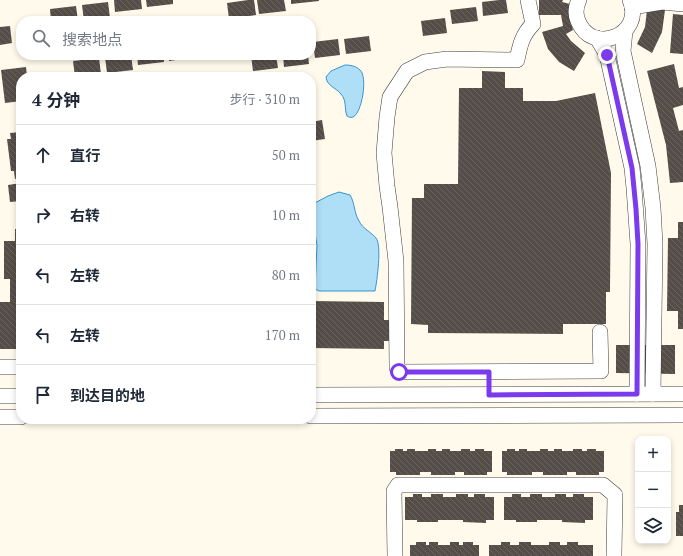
<!DOCTYPE html>
<html lang="zh">
<head>
<meta charset="utf-8">
<style>
  :root { --surface:#fff; --page:#f6f6f7; --text:#1f2937; --muted:#747a83; --line:#e0e1e3 }
  body { margin:0; font-family:"PT Serif","Noto Sans SC",serif; background:var(--page); color:var(--text) }
  .controls { position:absolute; right:12px; bottom:12px; display:grid; overflow:hidden; border-radius:8px; box-shadow:0 2px 6px #0003 }
  .controls button { width:36px; height:36px; display:grid; place-items:center; padding:0; border:0; border-bottom:1px solid var(--line); background:var(--surface); color:var(--text); font:20px sans-serif }
  .stop { position:absolute; width:12px; height:12px; margin:-9px; border:3px solid #7c3aed; border-radius:50%; background:#fff }
  .stop.end { background:#7c3aed; border-color:#fff; box-shadow:0 1px 4px #0008 }
  .list { margin:0; padding:0; list-style:none }
  h2 { display:flex; justify-content:space-between; align-items:center; height:52px; margin:0; padding:0 16px; font-size:17px }
  h2 small { font-size:13px; font-weight:400; color:var(--muted) }
  .list li { display:grid; grid-template-columns:26px 1fr auto; gap:12px; align-items:center; box-sizing:border-box; height:60px; padding:0 16px; border-top:1px solid var(--line) }
  .list b { display:block; font-size:15px; white-space:nowrap }
  .list em { font-size:13px; font-style:normal; color:var(--muted) }
  .icon { flex:none; width:22px; height:22px; fill:none; stroke:currentColor; stroke-width:2; stroke-linecap:round; stroke-linejoin:round }
  .map { position:relative; flex:none; width:683px; height:556px; overflow:hidden }
  .search { position:absolute; background:var(--surface); box-shadow:0 2px 6px #0003; left:16px; top:16px; width:300px; height:44px; display:flex; align-items:center; gap:10px; box-sizing:border-box; padding:0 14px; border-radius:16px; color:var(--muted); font-size:15px }
  .panel { position:absolute; background:var(--surface); box-shadow:0 2px 6px #0003; left:16px; top:72px; width:300px; height:352px; border-radius:16px }
  .map>svg:first-child { display:block }
  .water { fill:#afdef7; stroke:#3496d0 }
  .building { fill:url(#building-back-hatch) }
  .lines { fill:none; stroke-linecap:round; stroke-linejoin:round }
  .minor-casing { stroke:#3f3f3f; stroke-width:16 }
  .minor { stroke:#fff; stroke-width:15 }
  .route { stroke:#7c3aed; stroke-width:5 }
</style>
</head>
<body>
<div class="map">
<svg width="683" height="556" viewBox="0 0 683 556">
  <defs>
    <pattern id="building-back-hatch" width="6" height="6" patternUnits="userSpaceOnUse"><rect width="6" height="6" fill="#554d48"/><path d="M-1 5l2 2M0 0l6 6M5-1l2 2" fill="none" stroke="#68625e"/></pattern>
  </defs>
  <rect width="100%" height="100%" fill="#fffaeb"/>
  <g class="water">
    <path d="M345,65C350,65 356,66 360,70C368,77 362,113 353,117C350,118 349,117 347,116C344,108 347,101 341,94C335,87 327,86 326,77L331,71Z"/>
    <polygon points="196,73 208,73 221,77 182,77"/>
    <path d="M339,192L350,195C355,203 354,213 359,221C363,229 371,232 376,238C382,245 377,281 375,291H319L315,289L317,245L315,234L311,226V205L328,196Z"/>
  </g>
  <g class="building">
    <polygon points="114,0 141,0 142,9 115,12"/>
    <polygon points="146,0 173,0 173,4 147,7"/>
    <polygon points="248,0 254,0 256,15 229,19 227,3"/>
    <polygon points="257,0 284,0 286,11 259,14"/>
    <polygon points="291,0 319,0 319,1 291,4"/>
    <polygon points="499,0 506,0 508,13 483,16 482,2"/>
    <polygon points="539,0 563,0 562,2 570,4 571,23 573,30 566,34 571,41 585,53 574,71 559,62 548,49 542,32 563,26 561,15 539,15"/>
    <polygon points="108,2 110,18 84,21 82,5"/>
    <polygon points="76,6 78,21 51,21 50,9"/>
    <polygon points="476,7 478,21 452,24 450,10"/>
    <polygon points="647,10 665,10 662,32 652,53 637,44 645,27"/>
    <polygon points="673,14 683,15 683,54 670,53"/>
    <polygon points="445,18 447,33 423,36 421,21"/>
    <polygon points="10,26 12,43 0,45 0,27"/>
    <polygon points="369,36 371,51 346,54 344,39"/>
    <polygon points="338,39 340,55 315,58 313,42"/>
    <polygon points="125,55 131,55 133,70 107,73 105,57"/>
    <polygon points="137,55 164,55 164,62 138,65"/>
    <polygon points="169,55 195,55 196,57 169,61"/>
    <polygon points="251,55 276,55 278,68 253,71"/>
    <polygon points="283,55 308,55 309,64 284,67"/>
    <polygon points="99,58 101,74 75,77 73,61"/>
    <polygon points="674,64 679,88 683,87 683,105 673,108 679,131 683,130 683,182 670,183 666,145 647,71"/>
    <polygon points="26,67 27,77 21,77 21,101 5,103 1,70"/>
    <polygon points="482,71 505,72 505,88 523,88 523,101 556,101 595,93 611,173 610,292 606,292 606,324 563,324 563,334 428,333 428,325 411,324 412,198 424,198 424,184 458,184 459,88 482,88"/>
    <polygon points="322,120 325,139 311,141 311,122"/>
    <polygon points="21,132 21,178 15,179 14,171 11,171 7,139 11,139 10,133"/>
    <polygon points="21,183 21,201 10,202 8,185"/>
    <polygon points="678,222 683,222 683,329 678,329 678,311 667,311 668,238 678,238"/>
    <polygon points="15,229 21,229 21,349 0,349 0,302 10,302 10,279 4,279 4,241 15,241"/>
    <polygon points="311,301 384,302 384,320 392,320 392,341 384,341 384,349 311,348"/>
    <polygon points="616,345 675,345 675,374 616,373"/>
    <polygon points="395,449 403,449 403,451 407,451 407,449 415,449 415,451 428,451 428,449 436,449 436,451 442,451 442,449 450,449 450,451 461,451 461,449 470,449 470,451 475,451 475,449 484,449 484,451 492,451 492,472 487,472 487,475 464,475 464,472 455,472 455,475 431,475 431,472 420,472 420,475 396,475 396,472 390,472 390,451 395,451"/>
    <polygon points="507,449 515,449 515,451 519,451 519,449 527,449 527,451 540,451 540,449 548,449 548,451 554,451 554,449 562,449 562,451 573,451 573,449 582,449 582,451 587,451 587,449 596,449 596,451 604,451 604,472 599,472 599,475 576,475 576,472 567,472 567,475 543,475 543,472 532,472 532,475 507,475 507,472 502,472 502,451 507,451"/>
    <polygon points="413,494 422,494 422,497 431,497 431,494 443,494 443,497 456,497 456,494 468,494 468,497 474,497 474,494 485,494 485,497 494,497 494,520 486,520 486,523 463,522 463,520 438,520 438,522 417,522 417,520 405,520 405,497 413,497"/>
    <polygon points="512,494 521,494 521,497 530,497 530,494 542,494 542,497 555,497 555,494 566,494 566,497 573,497 573,494 584,494 584,497 593,497 593,520 585,520 585,523 562,522 562,520 537,520 537,522 516,522 516,520 504,520 504,497 512,497"/>
    <polygon points="679,505 683,505 683,536 676,536 676,512 679,512"/>
    <polygon points="416,542 426,542 426,545 429,545 429,542 438,542 438,545 450,545 450,542 459,542 459,545 463,545 463,542 473,542 473,545 479,545 479,556 410,556 410,545 416,545"/>
    <polygon points="501,542 510,542 510,545 519,545 519,542 531,542 531,545 549,545 549,542 560,542 560,545 567,545 567,542 578,542 578,545 593,545 593,556 489,556 489,545 501,545"/>
  </g>
  <g class="lines">
    <defs>
      <g id="minor">
        <path d="M528,0L533,24C522,35 520,45 517,60L447,59L425,62L407,71L390,97L387,117L384,153L387,186L390,207L396,261L397,368L399,372L601,371L600,332"/>
        <path d="M579,0C576,6 575,14 578,21C592,56 645,35 630,0"/>
        <polyline points="632,7 662,2 683,4"/>
        <polyline points="625,31 623,51 648,166 653,208 655,244 653,394"/>
        <polyline points="597,38 607,55 632,168 634,188 638,244 637,394"/>
        <polyline points="0,367 21,367"/>
        <polyline points="311,395 683,394"/>
        <polyline points="0,396 21,396"/>
        <polyline points="311,416 683,415"/>
        <polyline points="0,417 21,417"/>
        <polyline points="395,556 394,491 398,485 603,485 615,495 614,556"/>
      </g>
    </defs>
    <use href="#minor" class="minor-casing"/>
    <use href="#minor" class="minor"/>
  </g>
  <g class="lines">
    <polyline class="route" points="399,372 489,372 489,395 637,394 638,244 636,209 632,168 607,55"/>
  </g>
</svg>
<div class="controls">
<button>+</button>
<button>−</button>
<button><svg class="icon" aria-label="layers" viewBox="0 0 24 24"><path d="M12 4l9 5-9 5-9-5zM3 14l9 5 9-5"/></svg></button>
</div>
<div class="stop" style="left:399px;top:372px"></div>
<div class="stop end" style="left:607px;top:55px"></div>
<div class="search"><svg class="icon" aria-label="search" viewBox="0 0 24 24"><circle cx="10" cy="10" r="6"/><path d="M15 15l6 6"/></svg>搜索地点</div>
<section class="panel">
<h2>4 分钟<small>步行 · 310 m</small></h2>
<ul class="list">
<li><svg class="icon" aria-label="ahead" viewBox="0 0 24 24"><path d="M12 20V5M6 11l6-6 6 6"/></svg><div><b>直行</b></div><em>50 m</em></li>
<li><svg class="icon" aria-label="right" viewBox="0 0 24 24"><path d="M7 20v-9h11M14 6l5 5-5 5"/></svg><div><b>右转</b></div><em>10 m</em></li>
<li><svg class="icon" aria-label="left" viewBox="0 0 24 24"><path d="M17 20v-9H6M10 6l-5 5 5 5"/></svg><div><b>左转</b></div><em>80 m</em></li>
<li><svg class="icon" aria-label="left" viewBox="0 0 24 24"><path d="M17 20v-9H6M10 6l-5 5 5 5"/></svg><div><b>左转</b></div><em>170 m</em></li>
<li><svg class="icon" aria-label="arrive" viewBox="0 0 24 24"><path d="M6 21V4h12l-3 4 3 4H6"/></svg><div><b>到达目的地</b></div></li>
</ul>
</section>
</div>
</body>
</html>
